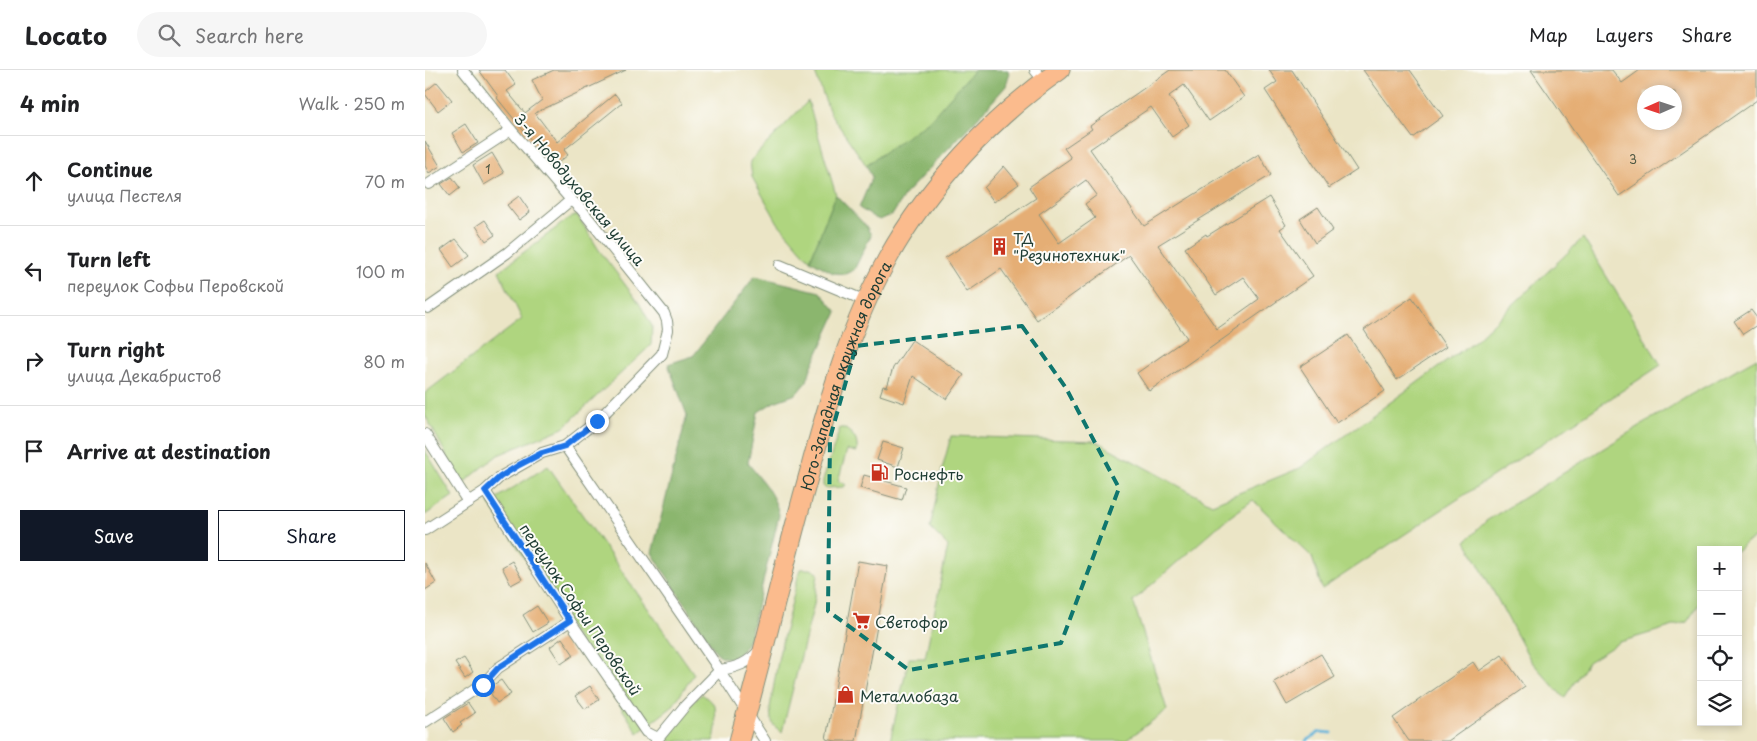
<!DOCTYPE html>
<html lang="en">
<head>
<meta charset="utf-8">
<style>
  :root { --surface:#fff; --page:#f6f6f6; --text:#202124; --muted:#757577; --line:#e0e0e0; --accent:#111827 }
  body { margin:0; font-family:"Playpen Sans",sans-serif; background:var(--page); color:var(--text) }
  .controls { position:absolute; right:15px; bottom:15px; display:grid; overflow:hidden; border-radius:0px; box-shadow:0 2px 8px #0003 }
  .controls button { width:45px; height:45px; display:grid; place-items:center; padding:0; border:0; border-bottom:1px solid var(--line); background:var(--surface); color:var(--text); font:25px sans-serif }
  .compass { position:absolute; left:1212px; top:15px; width:45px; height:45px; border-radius:50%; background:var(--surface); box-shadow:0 2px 8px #0003; rotate:267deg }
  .stop { position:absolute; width:15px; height:15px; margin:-11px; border:4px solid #1a73e8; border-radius:50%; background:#fff }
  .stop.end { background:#1a73e8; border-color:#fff; box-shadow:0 1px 5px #0008 }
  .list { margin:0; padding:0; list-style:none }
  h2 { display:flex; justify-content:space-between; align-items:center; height:65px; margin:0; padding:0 20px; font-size:21px }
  h2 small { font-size:16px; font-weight:400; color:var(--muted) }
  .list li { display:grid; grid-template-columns:32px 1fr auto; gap:15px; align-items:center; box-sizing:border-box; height:90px; padding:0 20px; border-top:1px solid var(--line) }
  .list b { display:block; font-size:19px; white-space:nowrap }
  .list p { margin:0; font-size:16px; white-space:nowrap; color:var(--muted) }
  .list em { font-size:16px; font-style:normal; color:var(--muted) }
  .actions { display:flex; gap:10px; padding:15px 20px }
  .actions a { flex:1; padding:11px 0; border:1px solid var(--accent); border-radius:0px; text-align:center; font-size:18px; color:var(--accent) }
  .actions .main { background:var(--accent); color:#fff }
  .icon { flex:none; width:28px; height:28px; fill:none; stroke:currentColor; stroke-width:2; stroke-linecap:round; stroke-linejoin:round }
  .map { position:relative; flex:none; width:1332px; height:671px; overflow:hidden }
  header { display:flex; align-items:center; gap:30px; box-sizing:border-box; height:70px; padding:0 25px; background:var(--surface); border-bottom:1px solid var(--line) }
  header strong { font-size:24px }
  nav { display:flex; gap:28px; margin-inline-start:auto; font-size:18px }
  .search { width:350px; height:45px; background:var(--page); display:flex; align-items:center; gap:12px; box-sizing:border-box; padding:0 18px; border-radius:28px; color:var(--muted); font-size:19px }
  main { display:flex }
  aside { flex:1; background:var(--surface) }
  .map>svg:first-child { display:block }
  .green { fill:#afd57f; stroke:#67895a }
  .forest { fill:#8bb66e; stroke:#557a51 }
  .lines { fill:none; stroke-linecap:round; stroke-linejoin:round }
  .stream { stroke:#5db2d9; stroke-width:3 }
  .building { fill:#e5ae74; fill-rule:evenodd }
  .street-casing { stroke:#85917d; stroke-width:12 }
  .highway-casing { stroke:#85917d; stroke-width:21 }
  .street { stroke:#fff; stroke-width:10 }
  .highway { stroke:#fbbb8d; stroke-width:19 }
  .route { stroke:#1a73e8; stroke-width:6 }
  .marked { fill:none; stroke:#0f766e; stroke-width:4; stroke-dasharray:10 6; stroke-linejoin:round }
  .labels { text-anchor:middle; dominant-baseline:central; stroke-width:4; stroke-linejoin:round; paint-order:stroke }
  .number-label { font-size:12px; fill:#505944 }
  .street-label { font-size:15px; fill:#1f3d34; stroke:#fdfcf7 }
  .poi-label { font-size:15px; fill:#1f3d34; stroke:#fdfcf7; text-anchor:start }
</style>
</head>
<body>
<header>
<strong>Locato</strong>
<div class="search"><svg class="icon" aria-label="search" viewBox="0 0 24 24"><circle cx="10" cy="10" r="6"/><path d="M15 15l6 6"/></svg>Search here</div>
<nav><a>Map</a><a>Layers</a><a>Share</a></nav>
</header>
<main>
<aside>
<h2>4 min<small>Walk · 250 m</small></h2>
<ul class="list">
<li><svg class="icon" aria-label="ahead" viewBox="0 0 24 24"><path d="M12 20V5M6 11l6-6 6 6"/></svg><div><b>Continue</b><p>улица Пестеля</p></div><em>70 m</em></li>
<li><svg class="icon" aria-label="left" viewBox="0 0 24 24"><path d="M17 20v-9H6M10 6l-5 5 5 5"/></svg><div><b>Turn left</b><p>переулок Софьи Перовской</p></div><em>100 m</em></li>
<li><svg class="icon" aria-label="right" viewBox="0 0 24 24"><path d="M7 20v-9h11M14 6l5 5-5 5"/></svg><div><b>Turn right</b><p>улица Декабристов</p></div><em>80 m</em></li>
<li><svg class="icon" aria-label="arrive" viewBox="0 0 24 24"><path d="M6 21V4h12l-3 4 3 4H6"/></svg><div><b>Arrive at destination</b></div></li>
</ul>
<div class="actions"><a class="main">Save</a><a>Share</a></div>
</aside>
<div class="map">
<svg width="1332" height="671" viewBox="0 0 1332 671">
  <rect width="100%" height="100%" fill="#fdfcf7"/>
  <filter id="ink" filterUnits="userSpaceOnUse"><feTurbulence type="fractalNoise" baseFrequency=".02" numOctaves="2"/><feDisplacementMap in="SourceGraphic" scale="10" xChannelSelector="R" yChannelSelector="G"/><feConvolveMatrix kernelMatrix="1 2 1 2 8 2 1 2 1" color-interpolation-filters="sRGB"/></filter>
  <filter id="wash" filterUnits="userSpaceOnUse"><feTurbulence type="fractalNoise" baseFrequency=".0096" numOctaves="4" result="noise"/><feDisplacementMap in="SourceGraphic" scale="20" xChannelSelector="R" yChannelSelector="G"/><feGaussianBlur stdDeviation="1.12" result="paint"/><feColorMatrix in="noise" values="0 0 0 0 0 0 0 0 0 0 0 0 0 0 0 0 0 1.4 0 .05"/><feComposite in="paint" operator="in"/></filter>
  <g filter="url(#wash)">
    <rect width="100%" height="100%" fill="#ebe5c6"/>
    <g class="green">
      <polygon points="389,0 550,0 506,50 441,95 405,43"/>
      <polygon points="383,31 411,125 385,190 353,153 327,107 325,91"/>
      <polygon points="152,145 174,180 214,233 227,256 226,275 138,358 73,385 37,414 0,345 0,323 97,249 74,201 143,149"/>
      <polygon points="1158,168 1236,295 897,519 887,487 828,430 799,451 708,531 742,640 700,671 465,671 484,588 500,588 523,476 505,458 517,400 526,366 671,371 787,434 875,398 1051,270"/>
      <polygon points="1332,288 1332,467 1321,472 1313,481 1276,480 1276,531 1262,552 1195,572 1163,592 1139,628 1106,591 1041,471 1061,451 1265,325"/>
      <path d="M415,358H419C429,365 433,369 432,382L422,380L413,411L421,415L418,417L400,418L398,416V410Z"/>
      <polygon points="0,380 28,426 0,445"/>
      <polygon points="123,396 269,604 247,637 213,663 64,433"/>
      <polygon points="375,499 386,499 393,503 389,534 357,662 349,656 346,649 345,638 354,585"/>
      <polygon points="277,624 290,635 291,658 289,671 235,671 248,662 263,636"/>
    </g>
    <g class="forest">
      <polygon points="549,0 583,0 584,5 581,16 558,42 480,124 468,144 455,150 450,148 434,138 447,107 441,95 504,51"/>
      <polygon points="411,125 441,156 446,165 429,200 420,204 408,203 385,190"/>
      <path d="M330,206L395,222L412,242L386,298L382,311L371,324L349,332L333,342L323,393C335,409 350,424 354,445L325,566C320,581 306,597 291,582L227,483L262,345L243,294L268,286Z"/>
    </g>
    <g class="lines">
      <polyline class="stream" points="881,671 895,662 907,663"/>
    </g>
    <g id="blocks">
      <g class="building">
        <polygon points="54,0 80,0 91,15 82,21 100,43 117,30 107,10 129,0 201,0 110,43 132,72 190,24 197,33 139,80 143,85 128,97 72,28 73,26"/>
        <path d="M745,0H800L819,27L784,51L759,15L744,26L764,55L747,67L726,37L665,79L719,156L834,84L846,105L733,175L792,259L834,229L818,207L791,225L760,178L781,164L782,166L844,127L861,155L855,159L888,206L724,321L712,303L762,268L704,185L612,250L576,199L542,222L520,188L611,128L604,117L646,88L639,78L667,59L665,56ZM661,110L672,125L660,134L670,148L634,173L614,144Z"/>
        <polygon points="844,0 867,0 932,100 904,118 840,20 852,12"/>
        <polygon points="938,0 985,0 1018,46 988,68"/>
        <path d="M1106,0H1187L1197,13L1215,0H1332V30L1194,126ZM1220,22H1250V52H1220Z"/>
        <polygon points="12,12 27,30 13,41 0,24 0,22"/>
        <polygon points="41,54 53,73 38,82 27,63"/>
        <polygon points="0,71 15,96 4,103 0,96"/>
        <polygon points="67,83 79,103 59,115 48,95"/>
        <polygon points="579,96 594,114 569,132 559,118"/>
        <polygon points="27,107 35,118 25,126 16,114"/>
        <polygon points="94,126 105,142 94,150 82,135"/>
        <polygon points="893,137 908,160 890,173 875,149"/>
        <polygon points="60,150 70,165 61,171 51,156"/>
        <polygon points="31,169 44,185 28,197 16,180"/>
        <polygon points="987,227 1021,277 972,310 939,260"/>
        <polygon points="1326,240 1332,248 1332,255 1318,264 1309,251"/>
        <polygon points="923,265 960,321 912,353 875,297"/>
        <polygon points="487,270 539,305 522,329 488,306 479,333 455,325 458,316 462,317 468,298"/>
        <polygon points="458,372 479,378 473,397 452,390"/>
        <polygon points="439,405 481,417 477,430 435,418"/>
        <polygon points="87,491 97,509 86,515 77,497"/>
        <polygon points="433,491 463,496 431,671 411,671 401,669"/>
        <polygon points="0,493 11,513 0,520"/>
        <polygon points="112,536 123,553 108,562 98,545"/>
        <polygon points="137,568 149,585 136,594 125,577"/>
        <polygon points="896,584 910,607 862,635 849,612"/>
        <polygon points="1077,585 1100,617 1023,671 984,671 968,648 1048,592 1054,601"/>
        <polygon points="39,588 48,602 40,608 30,593"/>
        <polygon points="76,610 86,624 72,633 66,624 68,622 65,617"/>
        <polygon points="165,616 174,630 160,639 150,626"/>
        <polygon points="43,633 50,643 35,653 37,655 28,662 19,648"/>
      </g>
    </g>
  </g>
  <g filter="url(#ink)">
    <use href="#blocks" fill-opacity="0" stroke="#85917d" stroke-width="1"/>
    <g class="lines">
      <defs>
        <g id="street">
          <polyline points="610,0 619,11"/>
          <polyline points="4,114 86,60"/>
          <polyline points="355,195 441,231"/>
          <polyline points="3,238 82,183 146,130"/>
          <polyline points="0,364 43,432"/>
          <polyline points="140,376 289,592 340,671"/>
          <polyline points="60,421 145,551 221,662 233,668"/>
          <polyline points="0,460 60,421 75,407 117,383 140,376 172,351 237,284 243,260 242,251 239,243 156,139 146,130 86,60 38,0"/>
          <path d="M295,600C313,597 322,594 335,580"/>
          <polyline points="0,652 57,615 73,598 145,551"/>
          <polyline points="231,671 259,637 295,600"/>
        </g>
        <g id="highway">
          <path id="s1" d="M314,671C339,582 359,493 384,404C404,329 425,256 463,188C504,115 566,48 635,0"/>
        </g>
      </defs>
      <use href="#street" class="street-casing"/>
      <use href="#highway" class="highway-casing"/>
      <use href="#street" class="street"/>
      <use href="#highway" class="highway"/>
    </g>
  </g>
  <g class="lines" filter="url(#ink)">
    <polyline class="route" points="58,615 73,598 145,551 60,421 75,407 94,395 117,383 140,376 172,351"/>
  </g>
  <path class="marked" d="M597,256L641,318L694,418L636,573L484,600L403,541L405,368L431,276Z"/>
  <defs>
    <symbol id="building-bare" viewBox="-9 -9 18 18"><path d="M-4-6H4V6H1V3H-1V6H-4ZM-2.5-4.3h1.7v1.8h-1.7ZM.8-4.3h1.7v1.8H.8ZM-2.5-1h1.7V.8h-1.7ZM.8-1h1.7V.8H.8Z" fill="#c8321e" stroke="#fdfcf7" stroke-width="2.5" paint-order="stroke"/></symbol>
    <symbol id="fuel-bare" viewBox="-9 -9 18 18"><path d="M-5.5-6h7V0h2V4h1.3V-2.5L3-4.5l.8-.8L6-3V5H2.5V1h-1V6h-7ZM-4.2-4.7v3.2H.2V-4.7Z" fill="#c8321e" stroke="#fdfcf7" stroke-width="2.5" paint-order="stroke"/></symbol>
    <symbol id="supermarket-bare" viewBox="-9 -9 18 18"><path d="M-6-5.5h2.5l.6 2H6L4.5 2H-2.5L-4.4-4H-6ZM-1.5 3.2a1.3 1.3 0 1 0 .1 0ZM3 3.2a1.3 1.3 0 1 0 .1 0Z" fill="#c8321e" stroke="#fdfcf7" stroke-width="2.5" paint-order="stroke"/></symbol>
    <symbol id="shop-bare" viewBox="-9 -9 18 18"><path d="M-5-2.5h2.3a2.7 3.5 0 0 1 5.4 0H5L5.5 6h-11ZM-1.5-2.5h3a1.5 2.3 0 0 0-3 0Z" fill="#c8321e" stroke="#fdfcf7" stroke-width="2.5" paint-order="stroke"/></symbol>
  </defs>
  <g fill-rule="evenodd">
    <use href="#building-bare" x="562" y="164" width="25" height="25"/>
    <use href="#fuel-bare" x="442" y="390" width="25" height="25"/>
    <use href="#supermarket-bare" x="424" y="538" width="25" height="25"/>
    <use href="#shop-bare" x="408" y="612" width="25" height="25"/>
  </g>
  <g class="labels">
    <g class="number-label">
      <text x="1208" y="89">3</text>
      <text x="63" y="99">1</text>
    </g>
    <g class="street-label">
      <text transform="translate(155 119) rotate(50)">3-я Новодуховская улица</text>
      <text stroke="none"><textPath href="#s1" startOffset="381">Юго-Западная окружная дорога</textPath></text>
      <text transform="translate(156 539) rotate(56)">переулок Софьи Перовской</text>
    </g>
    <g class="poi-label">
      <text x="588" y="167">ТД<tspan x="588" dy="17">"Резинотехник"</tspan></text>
      <text x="469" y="403">Роснефть</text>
      <text x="450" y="551">Светофор</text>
      <text x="435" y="625">Металлобаза</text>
    </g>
  </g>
</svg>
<div class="controls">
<button>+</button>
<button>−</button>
<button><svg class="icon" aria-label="locate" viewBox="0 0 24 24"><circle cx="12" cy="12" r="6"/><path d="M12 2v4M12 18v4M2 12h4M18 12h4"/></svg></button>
<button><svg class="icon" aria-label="layers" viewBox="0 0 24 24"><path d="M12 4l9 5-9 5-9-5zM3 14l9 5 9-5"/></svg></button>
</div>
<svg class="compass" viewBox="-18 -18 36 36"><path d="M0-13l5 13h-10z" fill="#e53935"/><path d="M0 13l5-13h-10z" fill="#757577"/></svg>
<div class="stop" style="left:58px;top:615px"></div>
<div class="stop end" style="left:172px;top:351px"></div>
</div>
</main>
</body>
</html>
